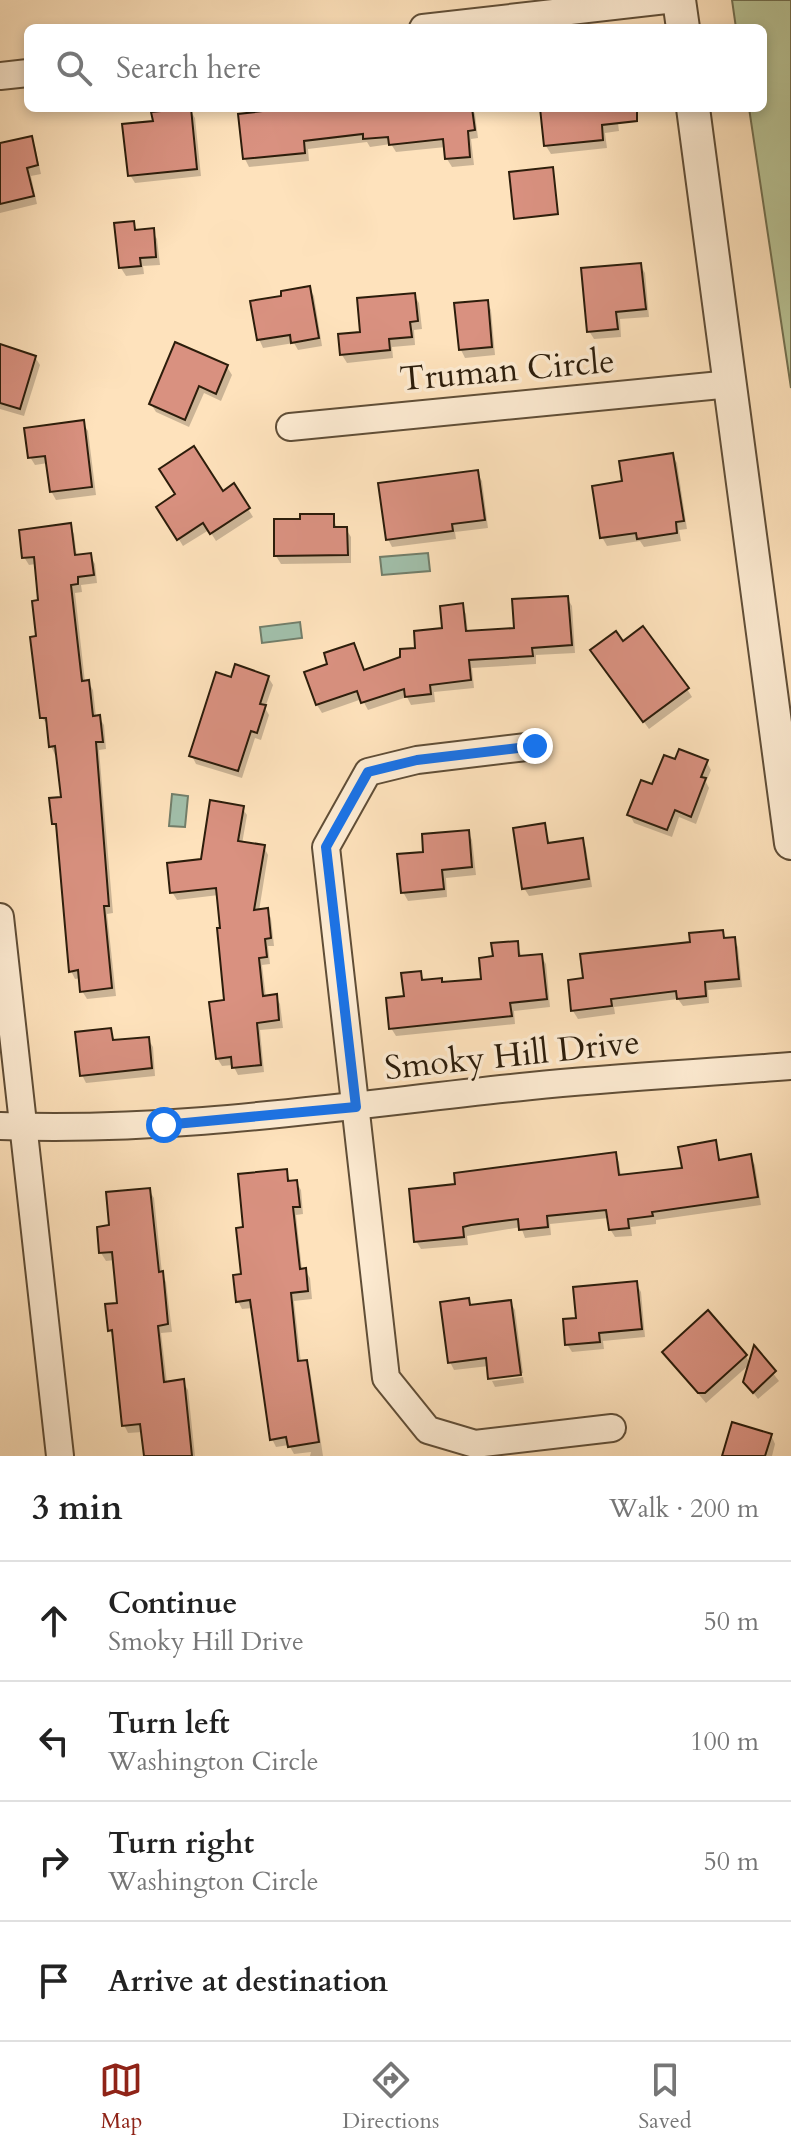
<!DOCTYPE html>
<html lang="en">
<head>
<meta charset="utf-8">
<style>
  :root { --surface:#fff; --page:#f6f6f6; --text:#222; --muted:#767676; --line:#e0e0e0; --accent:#8f2418 }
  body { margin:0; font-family:Cardo,serif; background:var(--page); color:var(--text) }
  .stop { position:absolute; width:24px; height:24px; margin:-18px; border:6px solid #1a73e8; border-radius:50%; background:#fff }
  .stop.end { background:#1a73e8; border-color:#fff; box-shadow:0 2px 8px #0008 }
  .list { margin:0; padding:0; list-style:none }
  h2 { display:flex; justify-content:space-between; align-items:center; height:104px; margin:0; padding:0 32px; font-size:34px }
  h2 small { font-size:26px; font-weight:400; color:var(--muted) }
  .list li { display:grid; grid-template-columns:52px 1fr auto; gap:24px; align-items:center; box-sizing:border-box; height:120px; padding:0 32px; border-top:2px solid var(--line) }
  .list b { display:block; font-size:30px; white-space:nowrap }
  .list p { margin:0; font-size:26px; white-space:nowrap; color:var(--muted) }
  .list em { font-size:26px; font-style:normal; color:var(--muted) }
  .icon { flex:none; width:44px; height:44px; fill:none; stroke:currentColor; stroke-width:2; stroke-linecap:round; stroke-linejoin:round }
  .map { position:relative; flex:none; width:791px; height:1456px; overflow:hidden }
  .search { position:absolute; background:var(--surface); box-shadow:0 4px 12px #0003; left:24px; right:24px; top:24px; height:88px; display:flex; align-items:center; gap:20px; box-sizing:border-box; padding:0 28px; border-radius:12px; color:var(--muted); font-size:30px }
  .sheet { height:584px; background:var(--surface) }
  nav { display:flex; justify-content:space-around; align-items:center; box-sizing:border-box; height:112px; border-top:2px solid var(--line); background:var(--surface); font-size:22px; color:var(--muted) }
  nav a { display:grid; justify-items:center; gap:4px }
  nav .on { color:var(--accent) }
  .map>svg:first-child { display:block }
  .green { fill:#b9c496; stroke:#727050; stroke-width:2 }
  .water { fill:#a1bfaa; stroke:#727e6a; stroke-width:2 }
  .shadow { fill:#0003 }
  .building { fill:#d99180; stroke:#2c1d0b; stroke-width:2 }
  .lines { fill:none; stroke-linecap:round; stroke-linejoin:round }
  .minor-casing { stroke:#604e37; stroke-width:30 }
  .tertiary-casing { stroke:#604e37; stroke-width:36 }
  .minor { stroke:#feecd3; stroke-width:26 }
  .tertiary { stroke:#feecd3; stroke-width:32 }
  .route { stroke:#1a73e8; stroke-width:10 }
  .labels { text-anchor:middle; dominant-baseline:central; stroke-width:7; stroke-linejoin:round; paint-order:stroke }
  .street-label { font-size:34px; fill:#2c1d0b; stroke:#feecd3 }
</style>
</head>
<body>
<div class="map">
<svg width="791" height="1456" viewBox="0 0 791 1456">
  <rect width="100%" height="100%" fill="#fee2bc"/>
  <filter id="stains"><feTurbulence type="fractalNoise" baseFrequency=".0025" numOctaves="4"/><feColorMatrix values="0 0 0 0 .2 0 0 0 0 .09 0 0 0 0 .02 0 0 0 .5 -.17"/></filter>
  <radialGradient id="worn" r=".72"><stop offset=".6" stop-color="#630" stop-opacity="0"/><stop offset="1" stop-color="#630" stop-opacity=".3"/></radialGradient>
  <polygon class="green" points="732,0 791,0 791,388 749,108 763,108 763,28 736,28"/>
  <g class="water">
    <polygon points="428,553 430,571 382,575 380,557"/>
    <polygon points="300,622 302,638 262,643 260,627"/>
    <polygon points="172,794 188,796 185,827 169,826"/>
  </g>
  <g class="shadow">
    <polygon points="273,108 472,108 475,114 478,138 471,139 474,165 452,167 447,159 446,147 396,152 391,144 370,147 367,142 308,149 309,161 249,167 245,159 274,112"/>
    <polygon points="542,108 616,108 619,131 605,133 607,148 551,154 546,146"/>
    <polygon points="190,110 195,118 201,176 135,183 130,175 155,123"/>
    <polygon points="31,138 35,146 41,174 31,176 37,204 0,213 0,145"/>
    <polygon points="133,223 138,232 152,231 157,239 160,265 143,266 144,274 126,276 121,268"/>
    <polygon points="640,265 645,273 649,317 620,319 621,337 594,339 589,331"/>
    <polygon points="309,288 314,296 322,346 298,350 294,343 263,348 259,339 284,297"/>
    <polygon points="414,295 419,303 422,329 414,330 415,345 392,347 393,358 347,363 342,355 362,334"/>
    <polygon points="487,302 491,310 495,355 465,358 461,350"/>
    <polygon points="0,346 35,357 40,365 24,416 0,409"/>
    <polygon points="227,367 232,375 221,401 204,393 189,427 156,412 151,404"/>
    <polygon points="83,423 88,431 96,495 56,500 51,491 48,463 35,465 30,457"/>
    <polygon points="672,455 677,463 687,529 679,530 681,541 644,547 640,541 607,546 602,537 624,483"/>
    <polygon points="477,473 482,481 488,528 455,532 456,539 392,547 388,539"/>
    <polygon points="234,486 253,517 216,541 209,530 183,546 159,507 222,493"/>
    <polygon points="333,516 337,529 346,529 351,537 351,563 281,564 276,556 302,521"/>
    <polygon points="70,526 74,534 77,557 90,556 95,564 97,583 81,585 82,592 75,593 85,682 88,682 93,690 96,717 99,717 104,725 106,749 99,750 113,913 107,914 116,996 87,999 82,991 81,978 75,979 71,971 59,832 54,824 63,799 58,754 55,755 51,746 49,726 42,718 38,638 41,602 36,564 29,565 24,557"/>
    <polygon points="567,598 572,606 575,653 536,655 536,664 472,668 474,688 434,692 435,702 411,705 407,697 368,710 362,699 322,713 317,705 307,673 330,665 353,645 365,672 417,650 444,630 462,606 466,614 468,633 516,630"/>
    <polygon points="622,644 687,689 692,697 649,729 598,659"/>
    <polygon points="268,677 273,685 265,708 269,715 261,740 255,738 242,778 196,764 192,756 232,679"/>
    <polygon points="706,761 711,770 706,782 709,788 696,824 679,817 672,837 634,823 630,815 676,762"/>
    <polygon points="242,808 247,815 242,844 264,847 268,855 259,911 267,910 271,918 274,946 268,946 270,964 262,965 266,998 276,997 280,1004 283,1028 260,1030 264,1072 238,1075 233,1065 222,1066 217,1058 226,1002 219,895 177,900 172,892 202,861"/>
    <polygon points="544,825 550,845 582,840 586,848 592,887 529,896 524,888"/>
    <polygon points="468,832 472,840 476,875 446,878 447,897 408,901 403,892 426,854"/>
    <polygon points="722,932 726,939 734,939 738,947 742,987 708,990 709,1003 683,1006 678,999 614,1007 615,1014 578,1019 573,1011 585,980"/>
    <polygon points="517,943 522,958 541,956 546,964 550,1007 514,1011 515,1024 396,1036 391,1028 420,973 425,982 443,984 483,980 495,958"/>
    <polygon points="110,1030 115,1042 148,1039 153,1047 155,1076 86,1083 82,1075"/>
    <polygon points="715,1143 721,1161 750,1156 755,1165 761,1205 656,1220 656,1224 631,1227 632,1236 615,1237 610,1229 609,1218 550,1224 551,1235 525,1238 521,1227 467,1236 468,1245 421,1249 416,1241 457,1186 615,1154 619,1162 621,1177 684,1170"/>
    <polygon points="286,1171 291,1183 296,1182 301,1190 303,1214 296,1215 302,1270 305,1270 310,1278 312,1299 294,1301 301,1363 306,1362 310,1370 323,1456 310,1456 311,1452 294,1454 289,1445 276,1447 272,1439 253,1308 242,1309 238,1301 243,1276 245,1228"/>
    <polygon points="149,1190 154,1198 162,1273 166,1282 172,1332 161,1333 167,1383 183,1382 188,1390 195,1456 146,1456 143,1432 128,1433 124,1425 115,1338 110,1330 119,1305 115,1260 106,1261 101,1253 112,1227"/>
    <polygon points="636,1283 641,1292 645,1337 603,1341 604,1349 572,1352 567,1344 578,1319"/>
    <polygon points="468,1301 472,1307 510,1302 515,1310 523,1373 491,1377 491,1379 489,1366 454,1370 450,1362"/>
    <polygon points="754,1349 779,1381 758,1399 745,1382 750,1364 706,1403 664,1353 746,1356 750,1364"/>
    <polygon points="523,1377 524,1383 495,1387 492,1381"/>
    <polygon points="771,1435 775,1444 772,1456 724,1456"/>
  </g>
  <g class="building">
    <polygon points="191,108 197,169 128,176 122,124 153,121 151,112"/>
    <polygon points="271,108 378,108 378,111 405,108 472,108 475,130 468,131 470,157 445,159 443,139 389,145 388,137 363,139 363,134 304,141 305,153 243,159 238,114 272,110"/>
    <polygon points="540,108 637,108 637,121 602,125 603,140 544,146"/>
    <polygon points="32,136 38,165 27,168 34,196 0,204 0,143"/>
    <polygon points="553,167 558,214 514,219 509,172"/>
    <polygon points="134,221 135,230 154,228 156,257 140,258 141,266 119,268 114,223"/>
    <polygon points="641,263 646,309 616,312 618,329 587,332 581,268"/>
    <polygon points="310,286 319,338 291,343 290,335 257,340 250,301 281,296 281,291"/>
    <polygon points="415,293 418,321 410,322 412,337 389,339 390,350 340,355 338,334 360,332 357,298"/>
    <polygon points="488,300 492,347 459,350 454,303"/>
    <polygon points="175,342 228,365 216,394 199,386 185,420 149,404"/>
    <polygon points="0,344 36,356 20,409 0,403"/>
    <polygon points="84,420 92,487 50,492 45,456 28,458 24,428"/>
    <polygon points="194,446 223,491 234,483 250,508 210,534 203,523 177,540 156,507 175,494 159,469"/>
    <polygon points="673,453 684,521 676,522 677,533 637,539 636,533 600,538 592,486 622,481 619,461"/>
    <polygon points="478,470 485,520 452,524 453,531 386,540 378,483"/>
    <polygon points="300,514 334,514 334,527 347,527 348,555 274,556 274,519 300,519"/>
    <polygon points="71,523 75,555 91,553 94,575 78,577 78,584 71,585 82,681 89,680 93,716 100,715 103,742 96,742 109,906 104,906 112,988 80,992 78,970 69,972 56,824 52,824 49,798 61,797 55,746 49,747 46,718 40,718 30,637 36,636 32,601 38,600 34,557 22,558 19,530"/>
    <polygon points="568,596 572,645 532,648 533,656 469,660 471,680 430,685 431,694 405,697 404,689 361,703 357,691 316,705 304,672 327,664 324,653 354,643 364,670 400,657 400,649 415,648 414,631 442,628 440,606 463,603 466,631 514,628 512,599"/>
    <polygon points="643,626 689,688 643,722 590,650 616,631 623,641"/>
    <polygon points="235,664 269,676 260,704 266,705 257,733 251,731 238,771 189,756 216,672 231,677"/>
    <polygon points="679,749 708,760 701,777 706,778 691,817 675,810 667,830 627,815 641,780 652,784 664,755 675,759"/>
    <polygon points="210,800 244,806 238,841 265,845 254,910 268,908 271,938 265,939 267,957 259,958 263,996 277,994 279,1020 257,1023 261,1065 232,1068 231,1057 216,1059 209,1002 224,1000 217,928 220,928 216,888 170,893 167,863 201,859"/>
    <polygon points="545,823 548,843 583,838 589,879 522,889 513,828"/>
    <polygon points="469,830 472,867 442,870 444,889 401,893 397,854 423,852 422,834"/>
    <polygon points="723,930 724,938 735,937 739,979 705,982 706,996 677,999 676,991 611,999 612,1006 571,1011 568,980 583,978 580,954 690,942 689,933"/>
    <polygon points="518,941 519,956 542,954 547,999 510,1003 512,1016 389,1029 386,998 404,996 401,973 421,971 422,980 442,978 442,982 481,979 479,958 493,956 491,943"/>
    <polygon points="111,1028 113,1040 149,1037 152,1068 80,1076 75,1032"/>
    <polygon points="716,1140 719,1160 751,1154 758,1197 652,1212 653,1216 628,1219 629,1228 609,1230 606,1210 547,1216 548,1227 519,1230 518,1219 471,1225 463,1227 464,1237 414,1242 409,1189 455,1184 454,1173 616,1152 619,1175 682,1168 678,1147"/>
    <polygon points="287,1169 288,1181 297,1180 300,1207 293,1207 300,1269 306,1268 308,1291 291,1293 298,1361 307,1360 319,1442 288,1447 286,1437 270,1440 250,1300 236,1302 233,1275 241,1274 236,1228 243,1227 238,1174"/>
    <polygon points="150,1188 159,1272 163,1271 168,1324 158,1326 164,1382 184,1379 192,1456 144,1456 140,1424 122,1426 112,1330 108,1331 105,1304 117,1303 112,1252 99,1253 97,1227 109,1225 106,1192"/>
    <polygon points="637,1281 642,1329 599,1333 600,1342 565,1345 563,1319 576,1318 573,1287"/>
    <polygon points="469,1298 470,1305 511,1300 521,1375 488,1379 486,1358 448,1363 440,1302"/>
    <polygon points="708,1310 747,1355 705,1393 698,1393 662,1352"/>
    <polygon points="754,1345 776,1371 753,1393 743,1382"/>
    <polygon points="732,1422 772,1434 765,1456 722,1456"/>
  </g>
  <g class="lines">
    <defs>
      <g id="minor">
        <polyline points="423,28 666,0"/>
        <polyline points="0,76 28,73"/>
        <polyline points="290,427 731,384"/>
        <polyline points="535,746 417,760 368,772 326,847 386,1378 428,1430 475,1444 612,1428"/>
        <polyline points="0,917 60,1456"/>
        <path d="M0,1126C178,1133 354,1104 531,1086C618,1077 704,1073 791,1066"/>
      </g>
      <g id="tertiary">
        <polyline points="679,0 683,28"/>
        <polyline points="693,108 791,843"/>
      </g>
    </defs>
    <use href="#minor" class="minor-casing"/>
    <use href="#tertiary" class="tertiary-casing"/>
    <use href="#minor" class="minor"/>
    <use href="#tertiary" class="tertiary"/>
  </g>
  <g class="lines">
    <polyline class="route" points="164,1125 356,1107 326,847 368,772 417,760 535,746"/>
  </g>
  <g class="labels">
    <g class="street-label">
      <text transform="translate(507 370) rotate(-5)">Truman Circle</text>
      <text transform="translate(512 1055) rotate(-6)">Smoky Hill Drive</text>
    </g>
  </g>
  <rect width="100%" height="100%" filter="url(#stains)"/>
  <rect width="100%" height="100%" fill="url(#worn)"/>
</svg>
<div class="stop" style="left:164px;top:1125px"></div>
<div class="stop end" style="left:535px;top:746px"></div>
<div class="search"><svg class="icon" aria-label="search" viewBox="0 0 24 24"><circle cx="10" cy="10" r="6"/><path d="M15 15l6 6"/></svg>Search here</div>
</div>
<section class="sheet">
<h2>3 min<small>Walk · 200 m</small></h2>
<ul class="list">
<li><svg class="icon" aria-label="ahead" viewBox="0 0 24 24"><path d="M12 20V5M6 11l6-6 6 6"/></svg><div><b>Continue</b><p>Smoky Hill Drive</p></div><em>50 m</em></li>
<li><svg class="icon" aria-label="left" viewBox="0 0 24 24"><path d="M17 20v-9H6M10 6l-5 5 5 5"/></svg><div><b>Turn left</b><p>Washington Circle</p></div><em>100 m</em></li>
<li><svg class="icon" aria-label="right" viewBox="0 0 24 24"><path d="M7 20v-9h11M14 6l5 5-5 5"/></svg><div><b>Turn right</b><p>Washington Circle</p></div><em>50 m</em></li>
<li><svg class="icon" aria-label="arrive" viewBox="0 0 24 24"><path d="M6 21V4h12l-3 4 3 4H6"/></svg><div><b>Arrive at destination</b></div></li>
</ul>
</section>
<nav>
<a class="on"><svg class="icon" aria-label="map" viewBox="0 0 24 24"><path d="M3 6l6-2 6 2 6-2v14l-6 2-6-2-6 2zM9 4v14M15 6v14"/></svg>Map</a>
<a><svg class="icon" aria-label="directions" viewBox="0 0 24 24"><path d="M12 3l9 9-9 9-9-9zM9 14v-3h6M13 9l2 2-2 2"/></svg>Directions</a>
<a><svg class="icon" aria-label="saved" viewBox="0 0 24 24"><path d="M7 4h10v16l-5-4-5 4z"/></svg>Saved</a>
</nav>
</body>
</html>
